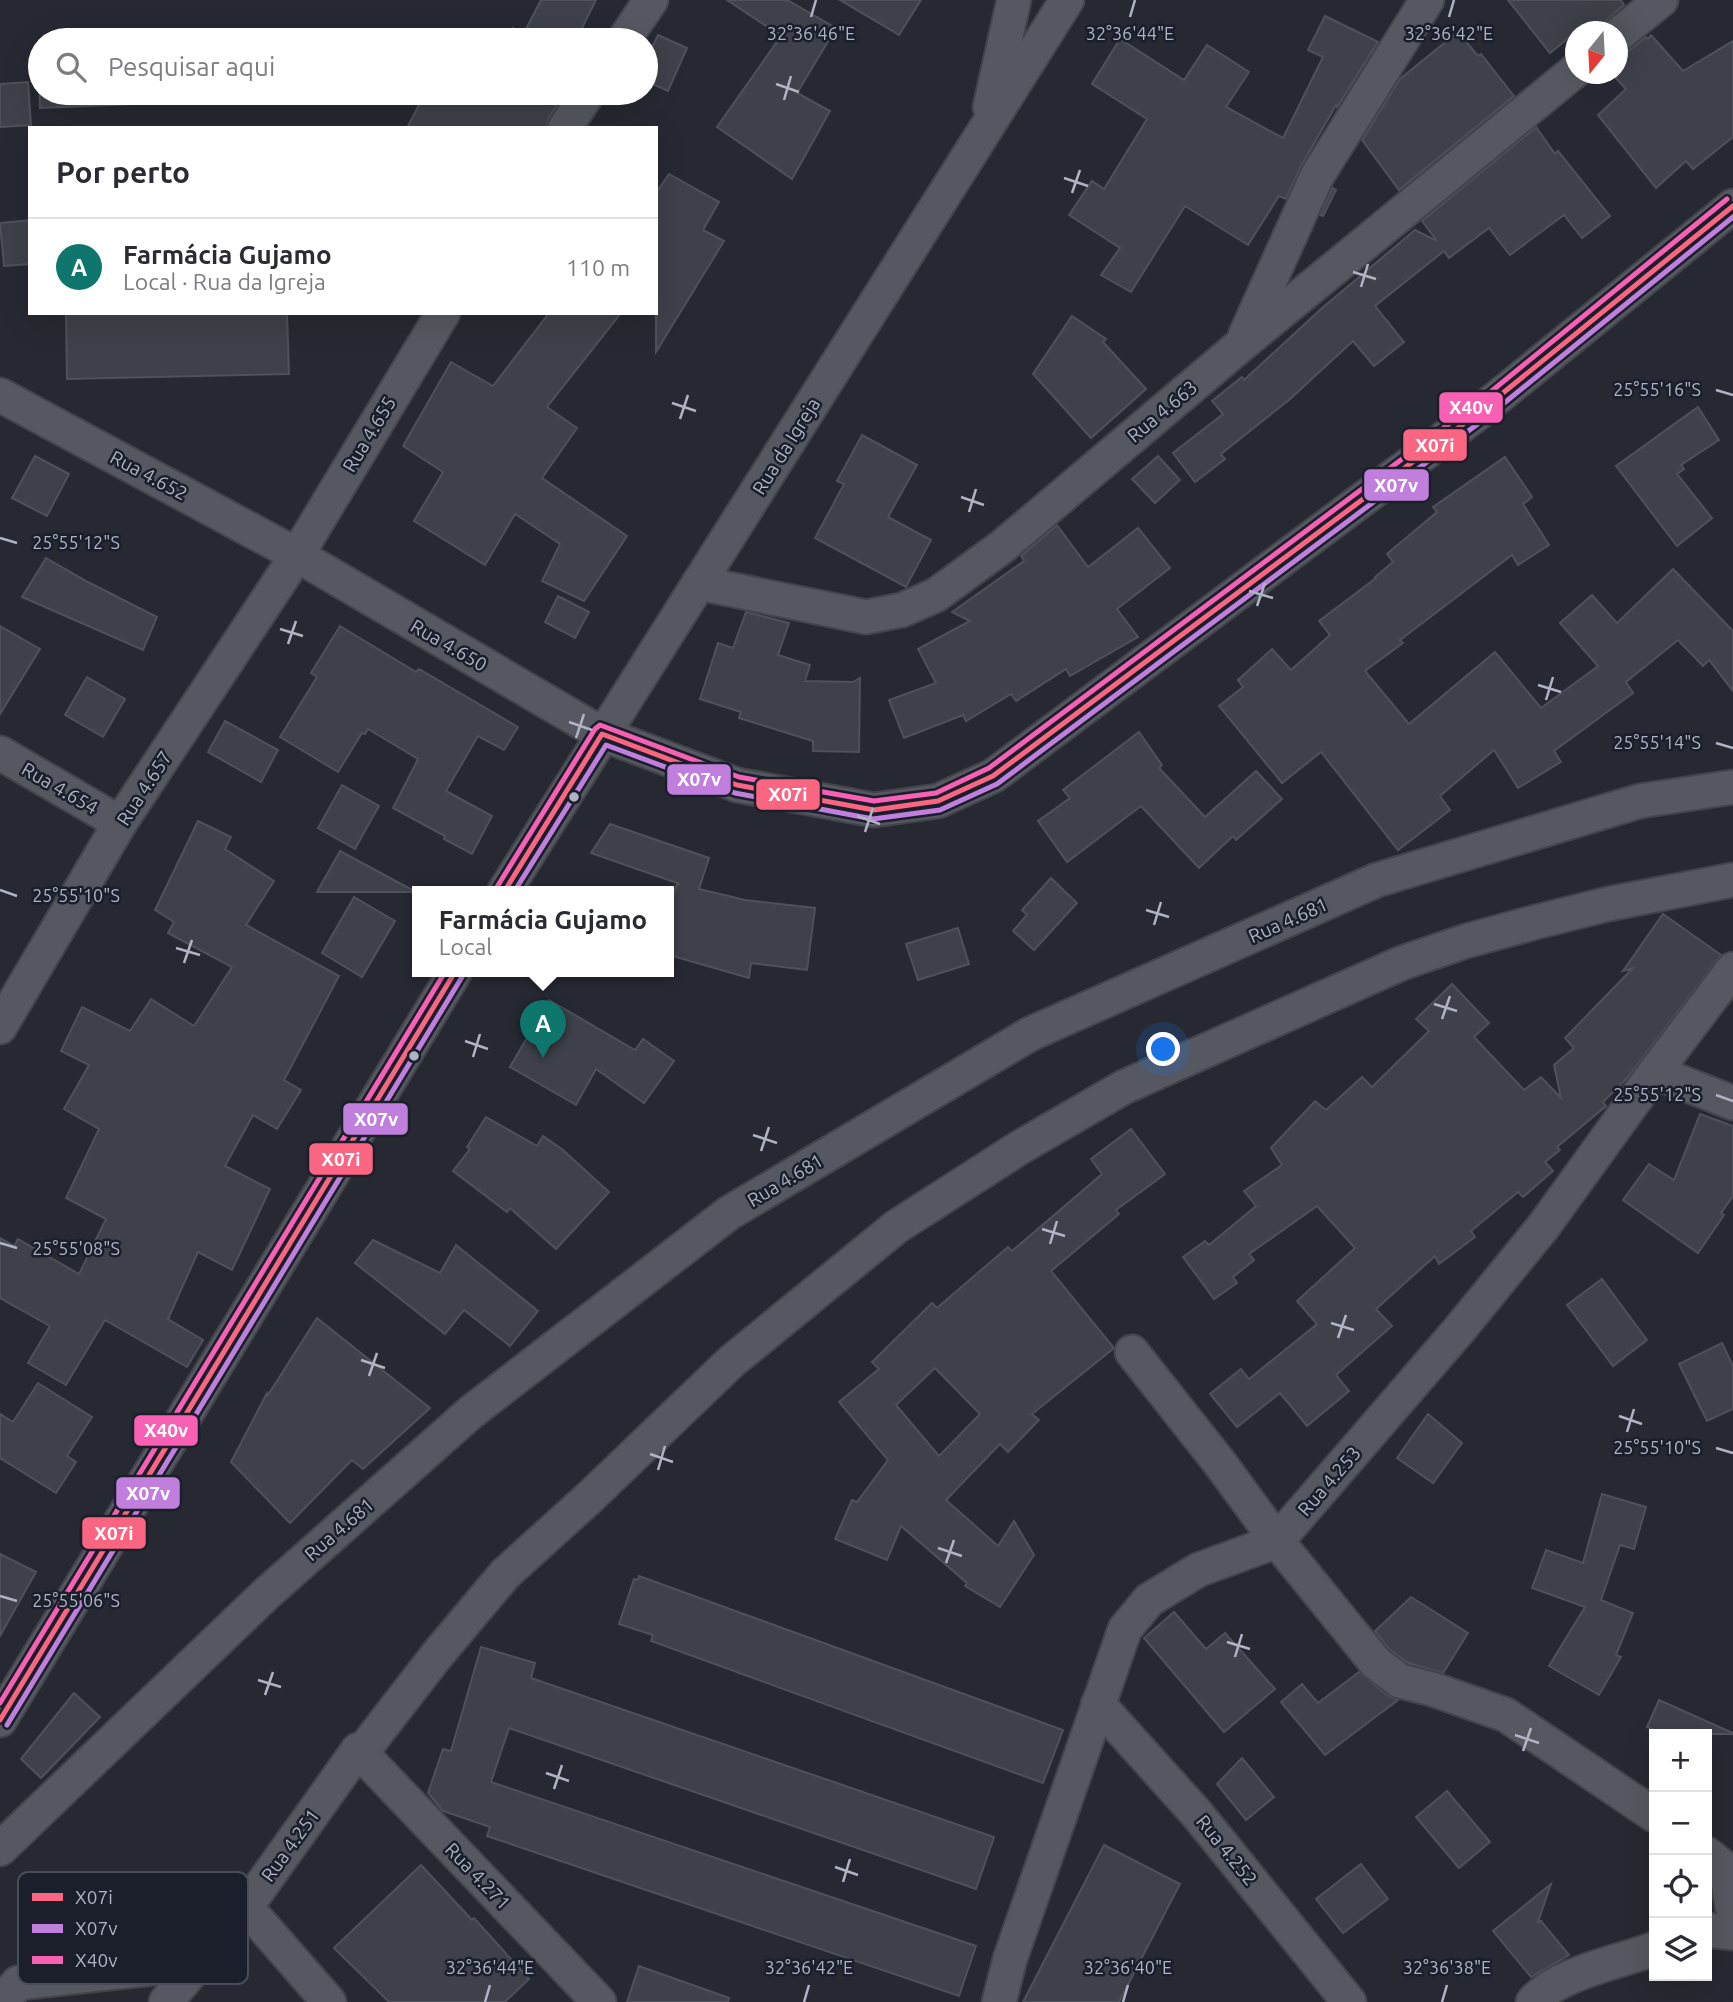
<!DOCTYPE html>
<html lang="pt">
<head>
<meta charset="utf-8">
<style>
  :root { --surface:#fff; --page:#f2f2f3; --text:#2b2b33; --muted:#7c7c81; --line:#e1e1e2; --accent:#0f766e }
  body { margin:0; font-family:Ubuntu,sans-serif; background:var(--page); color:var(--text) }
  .controls { position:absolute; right:21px; bottom:21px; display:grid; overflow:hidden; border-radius:0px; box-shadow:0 7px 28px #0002 }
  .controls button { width:63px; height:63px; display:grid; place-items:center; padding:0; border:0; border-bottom:2px solid var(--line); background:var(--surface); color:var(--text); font:35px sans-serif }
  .compass { position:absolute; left:1565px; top:21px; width:63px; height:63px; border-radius:50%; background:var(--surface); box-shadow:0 7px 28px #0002; rotate:198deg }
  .you { position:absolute; left:1164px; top:1050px; width:24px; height:24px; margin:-18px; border:5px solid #fff; border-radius:50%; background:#1a73e8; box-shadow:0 0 0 10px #1a73e833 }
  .badge { display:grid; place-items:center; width:46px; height:46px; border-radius:50%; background:var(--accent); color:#fff; font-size:23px; font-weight:700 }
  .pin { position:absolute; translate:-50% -58px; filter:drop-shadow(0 2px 4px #0008) }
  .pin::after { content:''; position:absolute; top:37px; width:24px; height:21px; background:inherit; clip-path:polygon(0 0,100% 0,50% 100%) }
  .popup { position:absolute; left:412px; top:886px; width:262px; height:91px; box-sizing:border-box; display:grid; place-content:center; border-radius:0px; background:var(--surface); filter:drop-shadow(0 2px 5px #0005); font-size:23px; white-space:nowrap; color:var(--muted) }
  .popup b { font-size:26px; color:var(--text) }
  .popup::after { content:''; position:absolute; left:50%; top:100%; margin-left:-14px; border:14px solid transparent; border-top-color:var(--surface) }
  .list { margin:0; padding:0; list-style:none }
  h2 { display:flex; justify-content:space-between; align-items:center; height:91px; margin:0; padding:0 28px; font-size:30px }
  h2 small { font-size:23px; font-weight:400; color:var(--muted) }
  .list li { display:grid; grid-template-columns:46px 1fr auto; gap:21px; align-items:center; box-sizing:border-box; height:98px; padding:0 28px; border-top:2px solid var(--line) }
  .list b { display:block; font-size:26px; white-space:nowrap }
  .list p { margin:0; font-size:23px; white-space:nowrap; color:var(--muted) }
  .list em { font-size:23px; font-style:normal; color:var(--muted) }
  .icon { flex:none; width:38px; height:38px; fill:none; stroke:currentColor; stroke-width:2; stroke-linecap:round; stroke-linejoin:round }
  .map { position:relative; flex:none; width:1733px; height:2002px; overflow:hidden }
  .search { position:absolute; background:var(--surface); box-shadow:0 7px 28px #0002; left:28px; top:28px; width:630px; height:77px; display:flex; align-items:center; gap:18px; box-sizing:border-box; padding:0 24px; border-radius:38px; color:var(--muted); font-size:26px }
  .panel { position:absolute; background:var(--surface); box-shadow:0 7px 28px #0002; left:28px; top:126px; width:630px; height:189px; border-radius:0px }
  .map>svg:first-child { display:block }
  .building { fill:#3e4149; stroke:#4d515a; stroke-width:2; fill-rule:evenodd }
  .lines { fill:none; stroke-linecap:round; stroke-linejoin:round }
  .street-casing { stroke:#42444a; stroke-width:37 }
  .street { stroke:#555860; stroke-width:33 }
  .bus-1-casing { stroke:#1a1f2b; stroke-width:10 }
  .bus-2-casing { stroke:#1a1f2b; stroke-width:10 }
  .bus-3-casing { stroke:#1a1f2b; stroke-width:10 }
  .bus-1 { stroke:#fa6682; stroke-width:5 }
  .bus-2 { stroke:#c07fdc; stroke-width:5 }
  .bus-3 { stroke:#f860b3; stroke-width:5 }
  .ticks { fill:none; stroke:#aeb4c4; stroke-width:2.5 }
  .bus-dot { fill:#aeb4c4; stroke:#1a1f2b; stroke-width:2.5 }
  .labels { text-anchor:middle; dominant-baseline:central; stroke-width:5; stroke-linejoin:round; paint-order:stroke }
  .street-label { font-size:19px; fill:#aeb4c4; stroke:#1a1f2b }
  .key { fill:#1a1f2b; stroke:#464c59; stroke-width:2 }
  .key-label { font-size:19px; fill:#aeb4c4 }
  .ticks-label { font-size:18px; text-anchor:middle; fill:#aeb4c4; stroke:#1a1f2b; stroke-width:5; stroke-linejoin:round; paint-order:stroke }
  .line-badge { stroke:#1a1f2b; stroke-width:2.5 }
  .badge-label { font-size:19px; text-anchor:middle; font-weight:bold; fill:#fff }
</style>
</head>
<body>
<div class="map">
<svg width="1733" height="2002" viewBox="0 0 1733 2002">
  <rect width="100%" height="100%" fill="#262931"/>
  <g class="building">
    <polygon points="541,0 596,0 576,40 507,40 513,28 524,33"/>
    <polygon points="727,0 787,0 836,28 797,93 830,111 792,179 717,127 781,36"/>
    <polygon points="840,0 921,0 899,35"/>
    <polygon points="1508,0 1621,0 1624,5 1605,21 1600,32 1576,32 1550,53"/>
    <polygon points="1325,16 1378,42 1337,107 1336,105 1301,166 1286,199 1279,196 1248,245 1185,206 1131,292 1101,275 1120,248 1069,215 1092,181 1104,189 1147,119 1092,84 1120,39 1184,80 1207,45 1249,72 1226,107 1283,138 1323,57 1308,50"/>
    <polygon points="1458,32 1478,56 1481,54 1514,96 1399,190 1362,140 1400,79"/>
    <polygon points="275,35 275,40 147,40"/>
    <polygon points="658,35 687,48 668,91 646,81 646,60"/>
    <polygon points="1651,35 1683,71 1733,41 1733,137 1693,169 1686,161 1656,188 1598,115 1626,89 1612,74 1618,74 1618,54 1630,50 1646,37 1648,39"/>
    <polygon points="40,44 40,93 277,93 278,98 40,108 38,45"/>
    <polygon points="28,82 31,125 0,127 0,84"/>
    <polygon points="425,93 565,93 549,117 546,128 407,128"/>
    <polygon points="1536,127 1555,154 1558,151 1610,216 1582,238 1564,215 1510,255 1489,228 1449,258 1444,251 1375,306 1404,342 1374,366 1353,341 1289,400 1221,454 1225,459 1195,482 1173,453 1223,414 1212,401 1242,377 1244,380 1321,309 1415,230 1437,241 1422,221"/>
    <polygon points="669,174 719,202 703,230 724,241 656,352 656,193"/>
    <polygon points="1333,188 1336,190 1323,216 1320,215"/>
    <polygon points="30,220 30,264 4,266 0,223"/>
    <polygon points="66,313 287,313 289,374 67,379"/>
    <polygon points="549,313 621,313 547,407 577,428 542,478 627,536 584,601 542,581 560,544 515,514 485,565 414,521 443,472 403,446 451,362 493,386"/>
    <polygon points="1072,316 1106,339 1103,342 1146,389 1091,438 1033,374"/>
    <polygon points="1698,407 1719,440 1681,465 1684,469 1677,474 1712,518 1677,546 1616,466"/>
    <polygon points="862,435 917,465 888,517 931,540 906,587 815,538 844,484 837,481"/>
    <polygon points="35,456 69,474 47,516 12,498"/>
    <polygon points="1158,456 1180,480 1155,503 1132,479"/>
    <polygon points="1505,457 1532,497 1523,504 1549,545 1518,565 1512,555 1400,640 1403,643 1365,671 1409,724 1495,652 1541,708 1598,666 1560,623 1592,595 1617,623 1673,569 1733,631 1733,691 1709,660 1703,666 1678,640 1626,682 1633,693 1554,751 1561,762 1518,788 1494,750 1440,796 1450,810 1398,850 1321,752 1282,783 1219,706 1243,687 1238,680 1272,649 1291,670 1330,635 1319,621 1376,578 1375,577 1393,562 1387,554 1437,512 1433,507"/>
    <polygon points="1057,525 1088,567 1138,528 1170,568 1117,609 1138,637 1070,676 1066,669 1016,701 1011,694 966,721 963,715 904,738 889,700 936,683 918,649 970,621 952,612 1024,561 1021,556"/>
    <polygon points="46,558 88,582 157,617 143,650 22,597"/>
    <polygon points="558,596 589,612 575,638 545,622"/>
    <polygon points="746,612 789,623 778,655 810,665 805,681 853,682 860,678 859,752 813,751 813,741 739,718 741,712 700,699 718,643 733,648"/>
    <polygon points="0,626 40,649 0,714"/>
    <polygon points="340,626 416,672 419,669 518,727 504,750 478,736 446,791 492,816 472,854 444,839 445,836 393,808 418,759 368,729 365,734 362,733 338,772 280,737 317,677 311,673"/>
    <polygon points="87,677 125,699 103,737 65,715"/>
    <polygon points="225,721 278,750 261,782 208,752"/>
    <polygon points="1139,732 1162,765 1159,768 1205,817 1256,771 1282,799 1236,840 1233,836 1199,868 1141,806 1067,862 1038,821 1070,798 1063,790"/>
    <polygon points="342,785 379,806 355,849 318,828"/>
    <polygon points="198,821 231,837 225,849 274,881 246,925 339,976 284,1080 301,1090 277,1129 253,1115 225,1166 270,1189 232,1270 198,1252 168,1319 203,1340 187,1367 105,1320 66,1385 28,1363 50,1326 0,1298 0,1238 14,1246 18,1239 79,1274 106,1219 66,1198 99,1129 64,1109 89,1065 61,1051 82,1007 130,1031 151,999 194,1026 232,967 168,933 174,922 155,910"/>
    <polygon points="610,824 709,858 699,889 745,900 815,908 807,970 751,963 749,978 669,955 669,909 677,884 680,884 591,853"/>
    <polygon points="340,851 416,892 317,892"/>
    <polygon points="1051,878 1077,903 1034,950 1013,931 1027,915 1022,910"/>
    <polygon points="354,897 395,921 362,977 322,953"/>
    <polygon points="1663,914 1721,955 1627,1078 1603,1102 1606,1106 1557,1147 1560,1150 1545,1162 1553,1171 1523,1197 1518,1192 1471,1231 1475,1237 1439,1264 1435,1256 1376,1309 1392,1326 1336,1375 1349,1391 1307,1426 1280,1393 1237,1427 1210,1394 1241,1369 1249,1379 1317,1324 1297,1301 1355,1248 1317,1206 1249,1254 1254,1260 1233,1277 1237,1283 1214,1299 1183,1257 1205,1241 1209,1245 1256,1206 1244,1191 1282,1165 1271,1148 1315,1101 1326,1110 1362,1077 1372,1087 1429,1031 1416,1019 1452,984 1489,1023 1474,1037 1524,1090 1541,1077 1561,1098 1554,1065 1574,1048 1565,1038 1633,968 1623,971"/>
    <polygon points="958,928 969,964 918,980 906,944"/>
    <polygon points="549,1000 635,1050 643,1039 674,1061 644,1103 596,1069 576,1105 510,1067"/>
    <polygon points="1700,1114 1733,1126 1733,1196 1721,1213 1724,1215 1698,1253 1623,1200 1649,1164 1674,1180"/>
    <polygon points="486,1117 537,1146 543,1136 563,1150 609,1192 556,1249 510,1208 507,1212 453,1171 470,1149 467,1147"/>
    <path d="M1131,1129L1165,1174L1116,1210L1119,1214L1051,1271L1114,1348L1032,1414L1039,1420L1008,1452L1000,1444L946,1500L998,1546L1014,1521L1034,1555L1000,1607L965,1586L967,1583L901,1526L887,1560L835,1539L852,1500L857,1502L888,1460L839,1402L879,1369L872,1362L932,1303L937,1308L1008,1247L1012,1251L1102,1174L1091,1159ZM935,1368L980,1414L939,1456L896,1405Z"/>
    <polygon points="373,1240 440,1273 456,1245 538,1311 510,1346 464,1310 445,1334 355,1263"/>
    <polygon points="1602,1279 1647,1340 1613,1366 1567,1305"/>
    <polygon points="317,1318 430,1408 363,1469 352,1460 290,1523 231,1462 267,1393 268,1395"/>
    <polygon points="1722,1343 1733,1366 1733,1409 1707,1421 1679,1364"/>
    <polygon points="38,1383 92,1417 67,1456 76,1462 56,1493 0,1458 0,1414 13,1422"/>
    <polygon points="1428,1414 1462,1443 1433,1483 1397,1458"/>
    <polygon points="1602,1494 1646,1507 1634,1549 1620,1545 1601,1600 1633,1613 1616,1655 1621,1657 1599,1695 1549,1666 1585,1607 1532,1588 1546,1550 1583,1563"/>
    <polygon points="0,1554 36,1572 0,1636"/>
    <polygon points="639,1576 1063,1730 1043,1783 651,1641 653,1635 619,1624 634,1579 638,1580"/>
    <polygon points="1411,1597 1468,1633 1443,1673 1408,1663 1389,1649 1375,1631"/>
    <polygon points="1174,1612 1206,1649 1225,1633 1275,1689 1224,1732 1144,1638"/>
    <polygon points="481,1647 535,1663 531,1678 994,1837 976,1889 509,1728 491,1782 976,1946 959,1996 487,1836 490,1827 443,1811 428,1793 443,1749 451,1751"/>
    <polygon points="1359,1672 1388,1696 1398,1700 1325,1755 1281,1702 1302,1684 1318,1703"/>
    <polygon points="74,1693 100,1717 41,1778 21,1759"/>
    <polygon points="1659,1700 1733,1733 1733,1734 1663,1734 1647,1727"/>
    <polygon points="1242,1758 1274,1797 1246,1820 1217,1784"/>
    <polygon points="1447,1791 1490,1842 1459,1868 1416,1817"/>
    <polygon points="1104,1845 1180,1884 1119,2002 1023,2002"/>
    <polygon points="1361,1864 1388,1899 1343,1933 1316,1899"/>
    <polygon points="421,1865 472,1920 474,1918 529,1979 505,2002 389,2002 334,1948"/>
    <polygon points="1551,1884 1538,1922 1541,1921 1569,1955 1531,1977 1493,1931"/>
    <polygon points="639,1966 729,1998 728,2002 627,2002"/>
  </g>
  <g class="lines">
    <defs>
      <g id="street">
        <polyline points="1618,35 1661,0"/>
        <polyline points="624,40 651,0"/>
        <polyline points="990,107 1014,0"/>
        <polyline points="565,128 588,93"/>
        <polyline points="1245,336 1317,176 1427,0"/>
        <polyline points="0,395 297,555 602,734 737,785 874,810 938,801 993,776 1482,410 1733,206"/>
        <polyline points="699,583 866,617 902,610 936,595 1003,546 1242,344 1576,70"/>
        <polyline points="0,753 120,823"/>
        <polyline points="504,892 1067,0"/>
        <polyline points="0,1027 120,823 297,555 443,313"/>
        <polyline points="1655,1072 1733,1103"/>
        <polyline points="1132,1352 1219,1462 1277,1541 1376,1663 1400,1681 1432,1689 1506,1715 1654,1815"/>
        <polyline points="1098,1704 1197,1814 1349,2002"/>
        <polyline points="0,1720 455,972"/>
        <polyline points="358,1750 599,2002"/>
        <polyline points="0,1849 265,1595 470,1413 729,1213 1030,1034 1377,880 1640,801 1733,787"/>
        <polyline points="1707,1854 1726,1869 1733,1911"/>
        <polyline points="246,1907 329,2002"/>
        <polyline points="1707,1930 1733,1933"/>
        <polyline points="2,2002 18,1983 154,1968 194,1969"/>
        <polyline points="166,2002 246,1907 358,1750 365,1748 437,1655 505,1574 589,1498 732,1361 896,1227 1019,1148 1124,1087 1402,963 1466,941 1536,922 1608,904 1733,880"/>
        <polyline points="999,2002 1010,1959 1125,1629 1149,1600 1198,1570 1277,1541 1459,1330 1543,1227 1655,1072 1733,969"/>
        <path d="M1533,2002C1558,1973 1619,1962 1654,1949"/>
      </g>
    </defs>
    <use href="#street" class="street-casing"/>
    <use href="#street" class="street"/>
    <defs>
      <g id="bus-1">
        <polyline points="504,892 602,734 737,785 874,810 938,801 993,776 1482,410 1733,206"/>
        <polyline points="0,1720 455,972"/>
      </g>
      <g id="bus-2">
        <polyline points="514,892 606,745 735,793 873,819 940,810 997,784 1487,417 1733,217"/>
        <polyline points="7,1725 462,977"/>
      </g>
      <g id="bus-3">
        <polyline points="497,887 595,729 600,725 739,777 874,801 936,793 989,768 1477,403 1727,199"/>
        <polyline points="0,1703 445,972"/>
      </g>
    </defs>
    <use href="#bus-1" class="bus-1-casing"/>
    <use href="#bus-2" class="bus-2-casing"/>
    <use href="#bus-3" class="bus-3-casing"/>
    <use href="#bus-1" class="bus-1"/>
    <use href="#bus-2" class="bus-2"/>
    <use href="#bus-3" class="bus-3"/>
  </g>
  <path class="ticks" d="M811,17L816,0M1130,17L1135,0M1449,17L1454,0M776,84L799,92M784,100L791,76M1064,178L1088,186M1072,193L1080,170M1353,272L1376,279M1361,287L1368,264M1716,390L1733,395M672,403L696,411M680,419L688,395M961,497L984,505M969,512L976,489M0,538L17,543M1249,591L1273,598M1257,606L1265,583M280,629L303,636M288,644L296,621M1538,685L1561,692M1546,700L1553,677M569,722L592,730M576,738L584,714M1716,743L1733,748M857,816L880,824M865,832L873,808M0,890L17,896M1146,910L1169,917M1154,925L1161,902M176,948L200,955M184,963L192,940M1434,1004L1457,1011M1442,1019L1450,996M465,1041L488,1049M473,1057L480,1034M1716,1095L1733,1101M753,1135L777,1143M761,1151L769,1127M1042,1229L1065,1236M0,1243L17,1248M1050,1244L1057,1221M1331,1323L1354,1330M1338,1338L1346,1315M361,1360L385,1368M369,1376L377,1353M1619,1416L1642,1424M1627,1432L1634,1409M1716,1448L1733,1453M650,1454L673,1462M658,1470L665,1446M938,1548L962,1556M946,1563L954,1540M0,1596L17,1601M1227,1642L1250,1649M1235,1657L1242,1634M258,1680L281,1687M265,1695L273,1672M1515,1735L1539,1743M1523,1751L1531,1728M546,1773L569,1781M554,1789L562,1765M835,1867L858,1875M843,1882L850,1859M485,2002L490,1985M804,2002L809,1985M1123,2002L1128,1985M1442,2002L1447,1985"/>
  <g class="bus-dot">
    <circle cx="574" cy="797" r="6"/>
    <circle cx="414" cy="1056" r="6"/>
  </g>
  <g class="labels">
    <g class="street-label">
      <text transform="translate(1162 411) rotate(-40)">Rua 4.663</text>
      <text transform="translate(369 434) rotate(-59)">Rua 4.655</text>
      <text transform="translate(786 446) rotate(-58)">Rua da Igreja</text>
      <text transform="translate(149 475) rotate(28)">Rua 4.652</text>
      <text transform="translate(449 645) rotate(30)">Rua 4.650</text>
      <text transform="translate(60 788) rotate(30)">Rua 4.654</text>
      <text transform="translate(144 788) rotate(-57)">Rua 4.657</text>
      <text transform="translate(1288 920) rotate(-24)">Rua 4.681</text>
      <text transform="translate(785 1180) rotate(-31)">Rua 4.681</text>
      <text transform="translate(1329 1481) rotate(-49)">Rua 4.253</text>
      <text transform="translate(339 1529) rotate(-41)">Rua 4.681</text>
      <text transform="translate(290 1845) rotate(-54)">Rua 4.251</text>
      <text transform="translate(1227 1850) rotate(51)">Rua 4.252</text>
      <text transform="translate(478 1876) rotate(46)">Rua 4.271</text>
    </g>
  </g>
  <rect x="18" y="1872" width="230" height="112" rx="10" class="key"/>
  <rect x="32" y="1893" width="31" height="8" fill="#fa6682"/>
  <rect x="32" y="1924" width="31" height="9" fill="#c07fdc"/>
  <rect x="32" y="1956" width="31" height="8" fill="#f860b3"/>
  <g class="key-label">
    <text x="75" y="1904">X07i</text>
    <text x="75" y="1935">X07v</text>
    <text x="75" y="1967">X40v</text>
  </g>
  <g class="ticks-label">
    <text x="811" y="40">32°36'46"E</text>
    <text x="1130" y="40">32°36'44"E</text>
    <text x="1449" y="40">32°36'42"E</text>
    <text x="1657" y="396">25°55'16"S</text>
    <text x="76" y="549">25°55'12"S</text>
    <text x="1657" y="749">25°55'14"S</text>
    <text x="76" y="902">25°55'10"S</text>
    <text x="1657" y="1101">25°55'12"S</text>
    <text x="76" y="1255">25°55'08"S</text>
    <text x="1657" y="1454">25°55'10"S</text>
    <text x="76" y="1607">25°55'06"S</text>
    <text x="490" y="1974">32°36'44"E</text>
    <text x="809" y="1974">32°36'42"E</text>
    <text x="1128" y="1974">32°36'40"E</text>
    <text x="1447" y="1974">32°36'38"E</text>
  </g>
  <g class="line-badge">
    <rect x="1438" y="391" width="66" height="33" rx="7" fill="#f860b3"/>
    <rect x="1402" y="428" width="66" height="34" rx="7" fill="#fa6682"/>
    <rect x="1363" y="468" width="67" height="34" rx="7" fill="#c07fdc"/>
    <rect x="666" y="763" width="66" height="33" rx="7" fill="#c07fdc"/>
    <rect x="755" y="778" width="66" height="33" rx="7" fill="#fa6682"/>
    <rect x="342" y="1102" width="67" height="34" rx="7" fill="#c07fdc"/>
    <rect x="308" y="1142" width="66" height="34" rx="7" fill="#fa6682"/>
    <rect x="133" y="1414" width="66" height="33" rx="7" fill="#f860b3"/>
    <rect x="115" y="1476" width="66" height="34" rx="7" fill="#c07fdc"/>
    <rect x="81" y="1516" width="66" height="34" rx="7" fill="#fa6682"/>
  </g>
  <g class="badge-label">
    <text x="1471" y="414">X40v</text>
    <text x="1435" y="452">X07i</text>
    <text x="1396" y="492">X07v</text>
    <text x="699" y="786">X07v</text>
    <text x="788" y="801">X07i</text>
    <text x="376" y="1126">X07v</text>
    <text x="341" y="1166">X07i</text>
    <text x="166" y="1437">X40v</text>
    <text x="148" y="1500">X07v</text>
    <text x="114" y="1540">X07i</text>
  </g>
</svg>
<div class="controls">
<button>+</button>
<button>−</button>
<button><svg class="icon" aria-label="locate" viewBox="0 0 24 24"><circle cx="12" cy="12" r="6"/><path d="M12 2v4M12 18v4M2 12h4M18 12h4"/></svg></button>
<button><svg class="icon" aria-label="layers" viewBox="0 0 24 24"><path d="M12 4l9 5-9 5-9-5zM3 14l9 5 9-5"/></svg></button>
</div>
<svg class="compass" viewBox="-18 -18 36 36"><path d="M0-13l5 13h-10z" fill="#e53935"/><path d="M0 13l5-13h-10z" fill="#7c7c81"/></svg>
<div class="you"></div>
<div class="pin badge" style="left:543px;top:1058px">A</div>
<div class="popup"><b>Farmácia Gujamo</b>Local</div>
<div class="search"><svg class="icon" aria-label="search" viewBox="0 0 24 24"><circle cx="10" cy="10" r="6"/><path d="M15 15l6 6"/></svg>Pesquisar aqui</div>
<section class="panel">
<h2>Por perto<small></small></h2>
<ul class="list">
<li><span class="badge">A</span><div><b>Farmácia Gujamo</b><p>Local · Rua da Igreja</p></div><em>110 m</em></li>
</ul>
</section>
</div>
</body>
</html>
